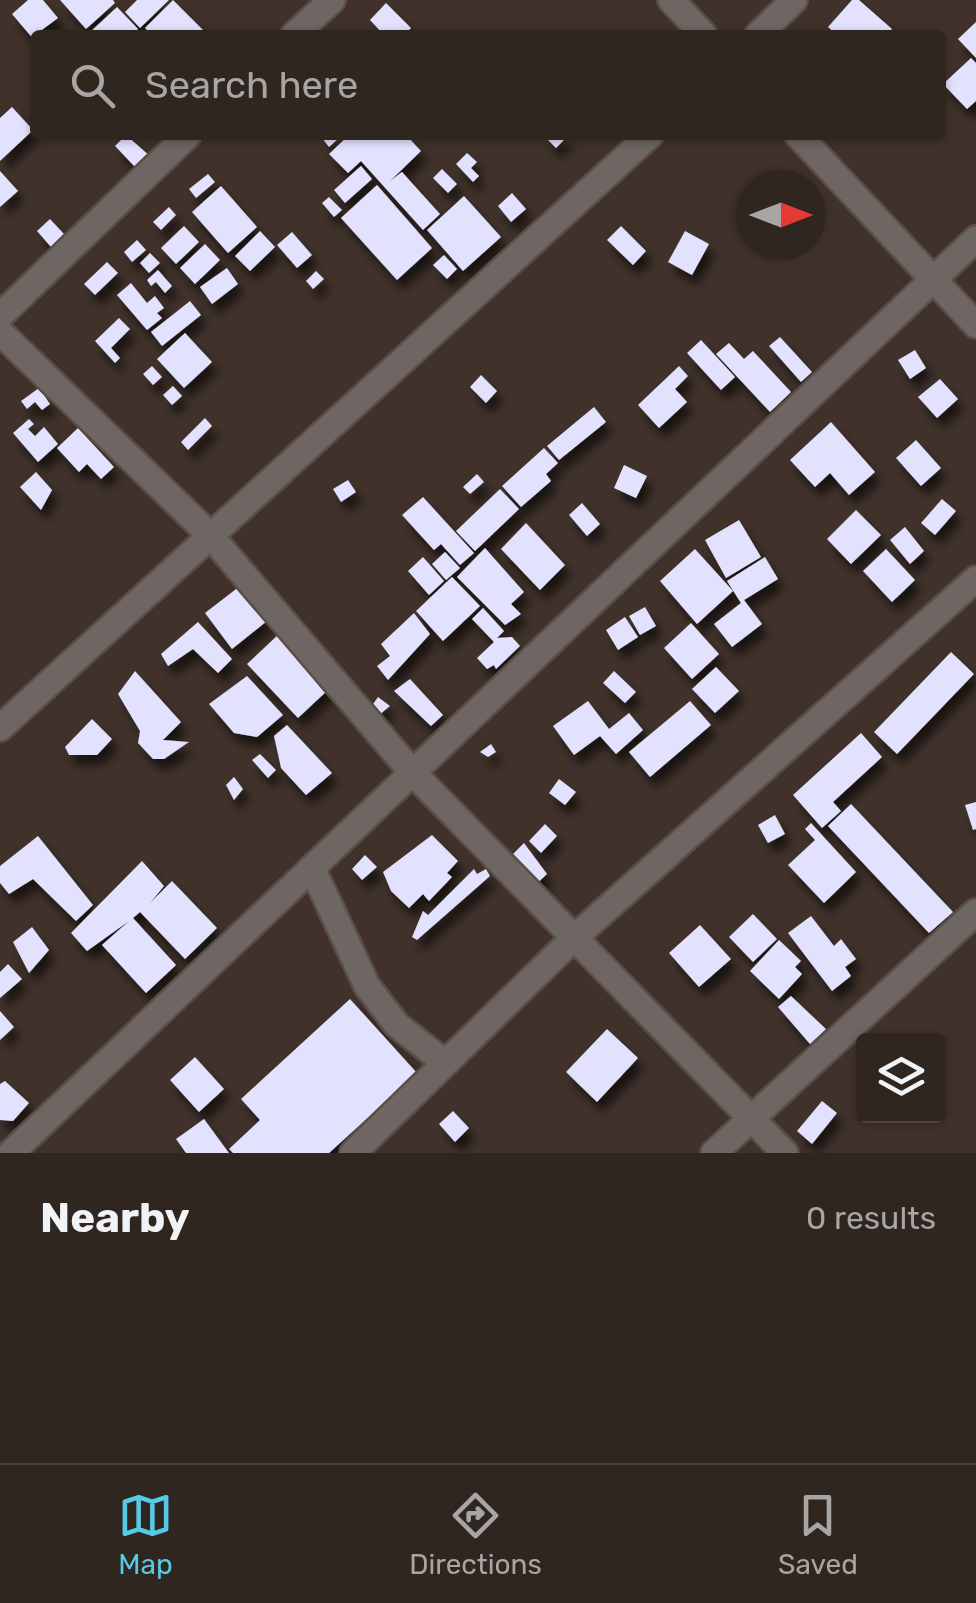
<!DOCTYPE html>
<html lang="en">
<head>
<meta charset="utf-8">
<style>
  :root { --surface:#302620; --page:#3c322d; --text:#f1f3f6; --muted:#a8a5a5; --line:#4b433e; --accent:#58c8e4 }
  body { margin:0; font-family:Rubik,sans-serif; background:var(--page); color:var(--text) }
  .controls { position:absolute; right:30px; bottom:30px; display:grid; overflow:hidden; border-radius:10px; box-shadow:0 2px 8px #0004 }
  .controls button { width:90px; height:90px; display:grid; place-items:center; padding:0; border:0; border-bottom:2px solid var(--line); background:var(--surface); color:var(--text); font:50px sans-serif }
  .compass { position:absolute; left:736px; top:170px; width:90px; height:90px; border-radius:50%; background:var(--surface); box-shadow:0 2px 8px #0004; rotate:90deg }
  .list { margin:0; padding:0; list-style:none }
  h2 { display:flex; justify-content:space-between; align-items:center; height:130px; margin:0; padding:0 40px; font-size:42px }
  h2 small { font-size:32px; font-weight:400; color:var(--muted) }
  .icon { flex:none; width:55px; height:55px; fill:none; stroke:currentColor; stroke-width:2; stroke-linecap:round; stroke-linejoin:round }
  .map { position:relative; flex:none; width:976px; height:1153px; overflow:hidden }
  .search { position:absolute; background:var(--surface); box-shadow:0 2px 8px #0004; left:30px; right:30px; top:30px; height:110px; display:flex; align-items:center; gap:25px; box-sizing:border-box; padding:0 35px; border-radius:10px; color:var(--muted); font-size:38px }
  .sheet { height:310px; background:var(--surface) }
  nav { display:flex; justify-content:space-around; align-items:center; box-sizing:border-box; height:140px; border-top:2px solid var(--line); background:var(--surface); font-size:28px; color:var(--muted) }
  nav a { display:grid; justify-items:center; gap:5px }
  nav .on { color:var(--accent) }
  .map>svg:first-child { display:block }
  .building { fill:#e3e2fe; filter:url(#shadow) }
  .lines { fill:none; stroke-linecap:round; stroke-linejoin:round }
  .minor-casing { stroke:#5b4e47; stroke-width:30 }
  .tertiary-casing { stroke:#5b4e47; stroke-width:30 }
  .minor { stroke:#6d6663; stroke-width:25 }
  .tertiary { stroke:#6d6663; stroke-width:25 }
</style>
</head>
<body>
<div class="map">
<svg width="976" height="1153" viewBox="0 0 976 1153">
  <defs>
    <filter id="shadow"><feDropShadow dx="6" dy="10" stdDeviation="5" flood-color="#0009"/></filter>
  </defs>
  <rect width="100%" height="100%" fill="#40322b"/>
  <g class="building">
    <polygon points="28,0 43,0 58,18 35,35 35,41 12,14"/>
    <polygon points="60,0 113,0 115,3 86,29"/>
    <polygon points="137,0 169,0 140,28 125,12"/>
    <polygon points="173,0 205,32 202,35 152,35 145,28"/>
    <polygon points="852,0 859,0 892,29 887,35 837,35 828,27"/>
    <polygon points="386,3 411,28 404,35 384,35 370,20"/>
    <polygon points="117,7 138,29 132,35 87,35"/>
    <polygon points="976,22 976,58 958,39"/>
    <polygon points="971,58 976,63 976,101 967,109 943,84"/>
    <polygon points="12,107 33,130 0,161 0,118"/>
    <polygon points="126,135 151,157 138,170 115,146"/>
    <polygon points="326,135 335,135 338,139 329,147 322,138"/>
    <polygon points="349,135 406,135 421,151 390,181 402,172 440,214 423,230 361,161 348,173 329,154"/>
    <polygon points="543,135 569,135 556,148"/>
    <polygon points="467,153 477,162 471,168 479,176 473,182 456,164"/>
    <polygon points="361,166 372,179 345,203 334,190"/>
    <polygon points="442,169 457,184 448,193 433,178"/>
    <polygon points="0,171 18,191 0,207"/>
    <polygon points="208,174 215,182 196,198 189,189"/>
    <polygon points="377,185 432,248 397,280 341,218"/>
    <polygon points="221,186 257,227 228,253 192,212"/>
    <polygon points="512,193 526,209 511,222 498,206"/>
    <polygon points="464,196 501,237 463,271 427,230"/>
    <polygon points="329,197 342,210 334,217 322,203"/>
    <polygon points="169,207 176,215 161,230 153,222"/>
    <polygon points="50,219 64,234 51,247 37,231"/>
    <polygon points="184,226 199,242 176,264 161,248"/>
    <polygon points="621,226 646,251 633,265 607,240"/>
    <polygon points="260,231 275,247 250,271 235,256"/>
    <polygon points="685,231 709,244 692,275 668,262"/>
    <polygon points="292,232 312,255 297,268 277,245"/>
    <polygon points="137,240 146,250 132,262 124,252"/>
    <polygon points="205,244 220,260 195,284 180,268"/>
    <polygon points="150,253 160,263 149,273 140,263"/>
    <polygon points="444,255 457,269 447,279 433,265"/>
    <polygon points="107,262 118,273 95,295 84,284"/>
    <polygon points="227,268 238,284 212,304 200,287"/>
    <polygon points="158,270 172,286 165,293 156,282 151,286 147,280"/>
    <polygon points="316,271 324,279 313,289 306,281"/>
    <polygon points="131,283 147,303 155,296 164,308 157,313 162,318 147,330 117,295"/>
    <polygon points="190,301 201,315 162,346 151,332"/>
    <polygon points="119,318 130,329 111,348 120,358 115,363 95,341"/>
    <polygon points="185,333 212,362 184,388 157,359"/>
    <polygon points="780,337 812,372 801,382 769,346"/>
    <polygon points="701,340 735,377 721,390 687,353"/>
    <polygon points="729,343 744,359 753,351 791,392 770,412 716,354"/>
    <polygon points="915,350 926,368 910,379 898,360"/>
    <polygon points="152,366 162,377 153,385 143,374"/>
    <polygon points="679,366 688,376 675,389 687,402 659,428 638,405"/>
    <polygon points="481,375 497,391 486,403 470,387"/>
    <polygon points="940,379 958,399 937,418 918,397"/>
    <polygon points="173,386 182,396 172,405 163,395"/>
    <polygon points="39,388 50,404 42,410 35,402 27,409 21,401"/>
    <polygon points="594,407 606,422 559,460 547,446"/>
    <polygon points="205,418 212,426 188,450 181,442"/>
    <polygon points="29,419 34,424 28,429 35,436 44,427 58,444 38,462 13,433"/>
    <polygon points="831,422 875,472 849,495 830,473 815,487 790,460"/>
    <polygon points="78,428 114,467 101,479 87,464 79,472 57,448"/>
    <polygon points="916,440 941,468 921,486 896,458"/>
    <polygon points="544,448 558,463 546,474 551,481 521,507 502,486"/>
    <polygon points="624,465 647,476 636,498 614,488"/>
    <polygon points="36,472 52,490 41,510 20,487"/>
    <polygon points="477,474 484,482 470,494 463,487"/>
    <polygon points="348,480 356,492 341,502 333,489"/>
    <polygon points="500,489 519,509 475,551 456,531"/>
    <polygon points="423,497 474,553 460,565 441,544 434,550 402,515"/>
    <polygon points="942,499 956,511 935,535 921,523"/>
    <polygon points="582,503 600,524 587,536 569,515"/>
    <polygon points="856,510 881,535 851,564 827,539"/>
    <polygon points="739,520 761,557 726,578 705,540"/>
    <polygon points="526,523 565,565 540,590 501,549"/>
    <polygon points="905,527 924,551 910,564 890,540"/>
    <polygon points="485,548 524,592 511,604 521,614 505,625 457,577"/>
    <polygon points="695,549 733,591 697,624 660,581"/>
    <polygon points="886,549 915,580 892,602 863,571"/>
    <polygon points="445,552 460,568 446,580 432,564"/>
    <polygon points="423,557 444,581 429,595 408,571"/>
    <polygon points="765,557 778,579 744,600 762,624 732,647 714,624 741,603 727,581"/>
    <polygon points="452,577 480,606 443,641 416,611"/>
    <polygon points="240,586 267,621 232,649 205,613"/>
    <polygon points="645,607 656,626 640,635 629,616"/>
    <polygon points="483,608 504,631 497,638 512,637 520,646 496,669 494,665 487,669 477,658 494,642 472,619"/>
    <polygon points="414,613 430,634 388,680 377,666 390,656 381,644"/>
    <polygon points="625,617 638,637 618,650 606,630"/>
    <polygon points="198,622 232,659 218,673 193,649 168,666 161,654"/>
    <polygon points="691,623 719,654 692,679 664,648"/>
    <polygon points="280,633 330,688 298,718 247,664"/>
    <polygon points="951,652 974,674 897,754 874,732"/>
    <polygon points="716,667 739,691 715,713 692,689"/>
    <polygon points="135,671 181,722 163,740 189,742 164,759 153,759 138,743 140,731 118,694"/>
    <polygon points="614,671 636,692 625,703 603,683"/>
    <polygon points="247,676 283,715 257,737 234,733 209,704"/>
    <polygon points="410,679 443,715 431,726 394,691"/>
    <polygon points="378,697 390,706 379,715 371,707"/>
    <polygon points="588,701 609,729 629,713 643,730 616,754 600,736 574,755 553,726"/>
    <polygon points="690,701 711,725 650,777 629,752"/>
    <polygon points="92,719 112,739 97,755 69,755 65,747"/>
    <polygon points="287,725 332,773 306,795 281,768 274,736"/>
    <polygon points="861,733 882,757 833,802 841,811 822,828 793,795"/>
    <polygon points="491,744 496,752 488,757 480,752"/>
    <polygon points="260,754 276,770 268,778 252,760"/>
    <polygon points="234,777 243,789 234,800 226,785"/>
    <polygon points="559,779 576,792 565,805 549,793"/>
    <polygon points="976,802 976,829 973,830 965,805"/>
    <polygon points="851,804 953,912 929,933 828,826"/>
    <polygon points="775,815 785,834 768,843 758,825"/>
    <polygon points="811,823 856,872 824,903 788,865 815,840 805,829"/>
    <polygon points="545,824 557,836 541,853 529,841"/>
    <polygon points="432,835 458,861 447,873 452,877 429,901 423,894 409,908 391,891 383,872"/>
    <polygon points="38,836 93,905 76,921 33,879 9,894 0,883 0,866"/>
    <polygon points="524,843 547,874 532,888 508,859"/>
    <polygon points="365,855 377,867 362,880 352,869"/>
    <polygon points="142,861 164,886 150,903 172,881 217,928 185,959 140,912 133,918 176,965 146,993 102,945 129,921 87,951 71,933"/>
    <polygon points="474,869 477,874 486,869 490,876 417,940 412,937 423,911 428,915"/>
    <polygon points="753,914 777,939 753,962 729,937"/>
    <polygon points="811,916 834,946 841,939 856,959 845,967 851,976 832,991 788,933"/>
    <polygon points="700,925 731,959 699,987 669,953"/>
    <polygon points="32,927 49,950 29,973 13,942"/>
    <polygon points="779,940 801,961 795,967 802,974 779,999 750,971"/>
    <polygon points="8,964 22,979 0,998 0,972"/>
    <polygon points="791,996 826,1029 810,1044 778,1007"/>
    <polygon points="350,999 417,1073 329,1153 233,1153 229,1149 260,1120 241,1099"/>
    <polygon points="0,1011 14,1027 0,1040"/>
    <polygon points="607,1029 638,1058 597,1102 566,1072"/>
    <polygon points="195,1057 224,1089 199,1112 170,1080"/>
    <polygon points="5,1081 29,1103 13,1121 0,1120 0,1084"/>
    <polygon points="822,1101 837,1113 812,1144 797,1131"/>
    <polygon points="453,1111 469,1128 455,1142 439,1124"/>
    <polygon points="204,1119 229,1153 186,1153 176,1139"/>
  </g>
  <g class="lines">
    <defs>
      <g id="minor">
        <polyline points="294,35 332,0"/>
        <polyline points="758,35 794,0"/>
        <polyline points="0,316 188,135"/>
        <polyline points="0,332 209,534 412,772 785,1153"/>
        <polyline points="0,728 650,135"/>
        <polyline points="312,868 367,986 397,1025 444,1062"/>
        <polyline points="11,1153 976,239"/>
        <polyline points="353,1153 574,938 976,579"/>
        <polyline points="714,1153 976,912"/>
      </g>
      <g id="tertiary">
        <polyline points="671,0 704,35"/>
        <polyline points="798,135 976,325"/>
      </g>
    </defs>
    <use href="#minor" class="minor-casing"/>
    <use href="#tertiary" class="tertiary-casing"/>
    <use href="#minor" class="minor"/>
    <use href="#tertiary" class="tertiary"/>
  </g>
</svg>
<div class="controls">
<button><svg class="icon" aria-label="layers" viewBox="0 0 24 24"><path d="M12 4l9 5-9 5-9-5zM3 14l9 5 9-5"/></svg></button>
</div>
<svg class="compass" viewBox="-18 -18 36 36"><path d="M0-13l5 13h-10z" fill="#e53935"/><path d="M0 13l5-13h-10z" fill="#a8a5a5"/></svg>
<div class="search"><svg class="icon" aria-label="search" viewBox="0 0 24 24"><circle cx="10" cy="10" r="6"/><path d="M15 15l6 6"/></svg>Search here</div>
</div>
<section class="sheet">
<h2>Nearby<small>0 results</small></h2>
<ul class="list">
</ul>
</section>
<nav>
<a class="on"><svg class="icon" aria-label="map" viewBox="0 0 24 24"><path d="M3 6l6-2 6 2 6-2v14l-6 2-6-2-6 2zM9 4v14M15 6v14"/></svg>Map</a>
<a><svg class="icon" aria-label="directions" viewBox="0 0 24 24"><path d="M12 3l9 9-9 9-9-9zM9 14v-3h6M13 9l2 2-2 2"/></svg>Directions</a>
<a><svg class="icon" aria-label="saved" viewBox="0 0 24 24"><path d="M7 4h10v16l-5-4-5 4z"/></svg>Saved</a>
</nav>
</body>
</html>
